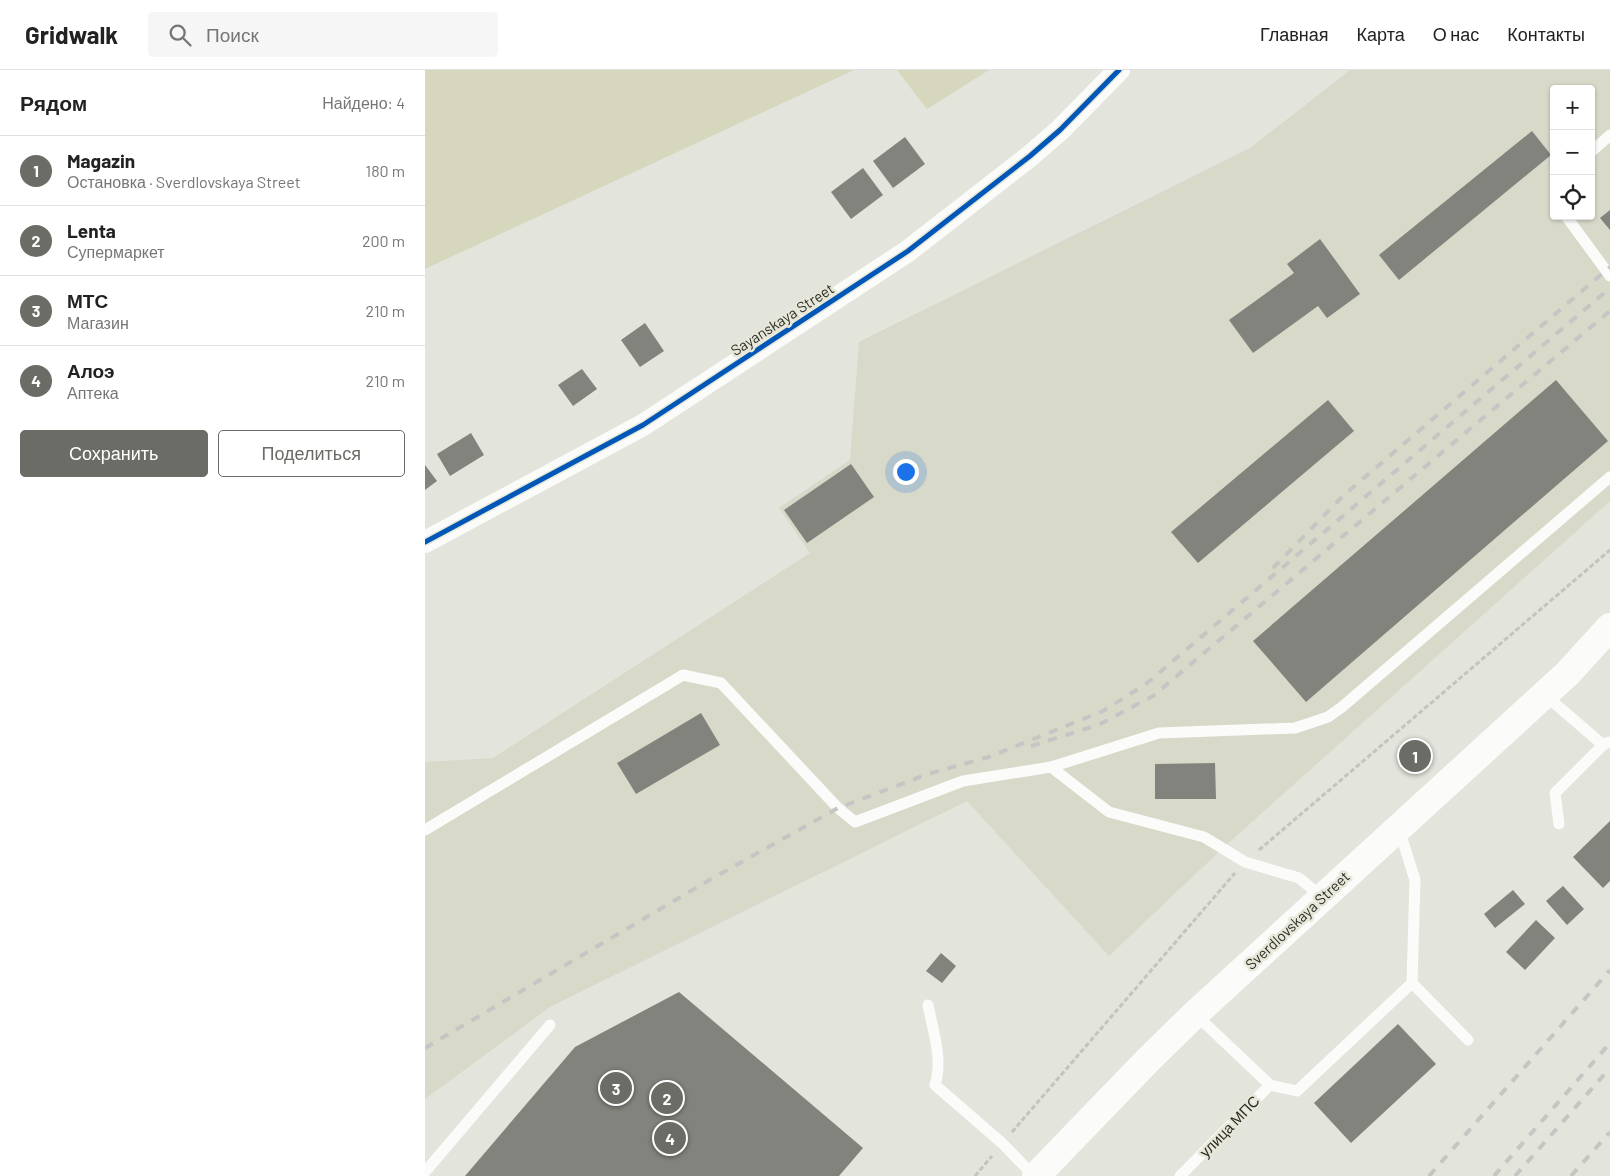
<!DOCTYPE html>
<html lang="ru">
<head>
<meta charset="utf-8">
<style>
  :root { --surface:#fff; --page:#f6f6f6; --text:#222; --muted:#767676; --line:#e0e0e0; --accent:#6c6c66 }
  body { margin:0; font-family:Barlow,sans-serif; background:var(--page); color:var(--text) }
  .controls { position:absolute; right:15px; top:15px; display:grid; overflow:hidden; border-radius:5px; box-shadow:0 1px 4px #0004 }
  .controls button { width:45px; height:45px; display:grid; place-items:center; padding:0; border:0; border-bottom:1px solid var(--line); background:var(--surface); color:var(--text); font:25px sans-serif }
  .you { position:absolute; left:480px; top:401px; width:18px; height:18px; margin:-12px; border:4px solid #fff; border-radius:50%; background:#1a73e8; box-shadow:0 0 0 8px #1a73e833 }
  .badge { display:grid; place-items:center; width:32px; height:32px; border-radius:50%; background:var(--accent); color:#fff; font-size:16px; font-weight:700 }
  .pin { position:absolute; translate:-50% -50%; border:2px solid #fff; box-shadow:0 1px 5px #0006 }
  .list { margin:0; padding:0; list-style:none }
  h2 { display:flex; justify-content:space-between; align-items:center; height:65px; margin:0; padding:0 20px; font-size:21px }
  h2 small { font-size:16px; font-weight:400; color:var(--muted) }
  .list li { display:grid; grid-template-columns:32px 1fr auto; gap:15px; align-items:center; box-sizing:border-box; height:70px; padding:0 20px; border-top:1px solid var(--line) }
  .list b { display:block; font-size:19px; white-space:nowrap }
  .list p { margin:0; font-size:16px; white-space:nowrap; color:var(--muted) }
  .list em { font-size:16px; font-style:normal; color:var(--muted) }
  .actions { display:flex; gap:10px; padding:15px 20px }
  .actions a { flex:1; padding:11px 0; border:1px solid var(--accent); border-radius:5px; text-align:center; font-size:18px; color:var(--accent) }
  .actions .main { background:var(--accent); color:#fff }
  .icon { flex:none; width:28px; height:28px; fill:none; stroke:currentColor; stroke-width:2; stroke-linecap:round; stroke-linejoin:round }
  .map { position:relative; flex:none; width:1185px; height:1106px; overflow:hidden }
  header { display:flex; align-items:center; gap:30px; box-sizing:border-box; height:70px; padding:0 25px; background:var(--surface); border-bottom:1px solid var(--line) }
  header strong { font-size:24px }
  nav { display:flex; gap:28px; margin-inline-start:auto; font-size:18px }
  .search { width:350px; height:45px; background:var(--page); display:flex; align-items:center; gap:12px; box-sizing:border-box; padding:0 18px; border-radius:5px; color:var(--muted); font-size:19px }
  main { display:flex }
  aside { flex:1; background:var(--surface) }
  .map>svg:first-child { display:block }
  .built { fill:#d8d9c9; fill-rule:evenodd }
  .green { fill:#d6d7bd }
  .building { fill:#82837d }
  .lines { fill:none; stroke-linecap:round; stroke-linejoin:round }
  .path { stroke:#c3c3c0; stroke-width:3; stroke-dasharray:5 2.5; stroke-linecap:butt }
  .lane { stroke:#fbfbfa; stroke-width:11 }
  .street { stroke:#fbfbfa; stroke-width:22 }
  .highway { stroke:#fbfbfa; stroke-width:28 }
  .rail { stroke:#c5c6c3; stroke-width:4; stroke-dasharray:9 9; stroke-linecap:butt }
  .cycleway-casing { stroke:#e6e7d8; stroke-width:8 }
  .cycleway { stroke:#0057b8; stroke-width:5 }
  .labels { text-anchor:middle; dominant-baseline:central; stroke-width:5; stroke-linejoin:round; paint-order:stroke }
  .street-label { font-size:15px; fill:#2c2c26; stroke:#e6e7d8 }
</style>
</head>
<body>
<header>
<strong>Gridwalk</strong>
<div class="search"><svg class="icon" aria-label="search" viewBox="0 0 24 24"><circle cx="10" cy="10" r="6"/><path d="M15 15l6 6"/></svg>Поиск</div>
<nav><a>Главная</a><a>Карта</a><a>О нас</a><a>Контакты</a></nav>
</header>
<main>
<aside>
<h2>Рядом<small>Найдено: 4</small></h2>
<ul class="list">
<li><span class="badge">1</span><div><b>Magazin</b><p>Остановка · Sverdlovskaya Street</p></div><em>180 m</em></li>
<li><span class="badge">2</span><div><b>Lenta</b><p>Супермаркет</p></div><em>200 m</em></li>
<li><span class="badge">3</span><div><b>МТС</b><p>Магазин</p></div><em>210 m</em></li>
<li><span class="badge">4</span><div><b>Алоэ</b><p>Аптека</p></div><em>210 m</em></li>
</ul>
<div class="actions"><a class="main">Сохранить</a><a>Поделиться</a></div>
</aside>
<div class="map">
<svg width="1185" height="1106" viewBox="0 0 1185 1106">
  <rect width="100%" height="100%" fill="#e3e4dc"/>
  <path class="built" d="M925,0H1185V431L798,778L684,886L542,731L125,937L0,1029V692L68,688L385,483L354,438L425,390L434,272L825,78ZM1129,19H1166V146H1129Z"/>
  <g class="green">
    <polygon points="0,0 429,0 0,199"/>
    <polygon points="472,0 564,0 502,39"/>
  </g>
  <g class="building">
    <polygon points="1107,61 1126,85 974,210 954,185"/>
    <polygon points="480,67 500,94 468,118 448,91"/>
    <polygon points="438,98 458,125 426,149 406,122"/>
    <polygon points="1185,140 1185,160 1175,148"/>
    <polygon points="895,169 935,224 902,248 893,236 828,283 804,250 869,203 862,194"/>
    <polygon points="220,253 239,281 215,297 196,270"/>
    <polygon points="157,299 172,319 148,336 133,315"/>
    <polygon points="1131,310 1183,371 881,632 828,571"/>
    <polygon points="903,330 929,361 773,493 746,462"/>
    <polygon points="46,363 59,385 25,406 12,384"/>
    <polygon points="426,394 449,427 382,473 359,440"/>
    <polygon points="0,395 12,411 0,420"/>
    <polygon points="276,643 295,675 211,724 192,693"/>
    <polygon points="790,693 791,729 730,729 730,694"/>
    <polygon points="1185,751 1185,811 1178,818 1148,787"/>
    <polygon points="1138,816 1159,839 1142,855 1121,831"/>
    <polygon points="1088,820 1100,834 1070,858 1059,844"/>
    <polygon points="1111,850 1130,868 1100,900 1081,882"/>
    <polygon points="516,883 531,896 517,913 501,901"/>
    <polygon points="254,922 438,1078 414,1106 40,1106 150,977"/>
    <polygon points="973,954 1011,994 926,1073 889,1033"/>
  </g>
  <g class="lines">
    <g class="path">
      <polyline points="834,780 1185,480"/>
      <polyline points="587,1062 810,803"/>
      <polyline points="550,1106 567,1086"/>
    </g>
    <g class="lane">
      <polyline points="1166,82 1185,65"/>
      <polyline points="1141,146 1185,206"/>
      <polyline points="1120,625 1178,675 1184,672"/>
      <polyline points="626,697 684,742 779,767 820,792 874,808 897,827"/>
      <polyline points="1134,754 1130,723 1178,675"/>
      <polyline points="974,759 990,810 987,913 1043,970"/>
      <polyline points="0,760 258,605 296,613 413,738 430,752 538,711 626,697 734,663 870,658 903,647 917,637 1185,407"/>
      <path d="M503,935C508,961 518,989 510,1015L577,1073L609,1106"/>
      <polyline points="845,1015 872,1021 987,913"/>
      <polyline points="0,1102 125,955"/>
      <polyline points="755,1106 845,1015 770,944"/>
    </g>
    <polyline class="street" points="0,472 218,355 483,181 605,86 635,60 694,0"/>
    <polyline class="highway" points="611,1106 723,990 770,944 1142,604 1185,557"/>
    <g class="rail">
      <polyline points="848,498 918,426 1185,197"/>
      <polyline points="606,676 673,655 728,626 1185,241"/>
      <polyline points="0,978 281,812 413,738 503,704 564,687 678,641 721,614 1185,218"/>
      <polyline points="1004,1106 1185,900"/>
      <polyline points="1069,1106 1185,973"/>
      <polyline points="1090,1106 1185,998"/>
      <polyline points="1146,1106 1185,1062"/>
    </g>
    <defs>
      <polyline id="cycleway" points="0,472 218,355 483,181 605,86 635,60 694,0"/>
    </defs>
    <use href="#cycleway" class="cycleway-casing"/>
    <use href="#cycleway" class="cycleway"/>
  </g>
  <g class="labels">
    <g class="street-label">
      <text transform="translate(357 249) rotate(-33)">Sayanskaya Street</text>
      <text transform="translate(872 850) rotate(-43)">Sverdlovskaya Street</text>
      <text transform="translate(804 1056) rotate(-46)">улица МПС</text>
    </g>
  </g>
</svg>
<div class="controls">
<button>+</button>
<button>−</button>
<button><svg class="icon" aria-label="locate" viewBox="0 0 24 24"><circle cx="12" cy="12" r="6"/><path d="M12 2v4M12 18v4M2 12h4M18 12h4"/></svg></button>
</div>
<div class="you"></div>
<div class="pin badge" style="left:990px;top:686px">1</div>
<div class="pin badge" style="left:242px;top:1028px">2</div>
<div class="pin badge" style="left:191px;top:1018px">3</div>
<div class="pin badge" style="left:245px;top:1068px">4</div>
</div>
</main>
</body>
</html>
